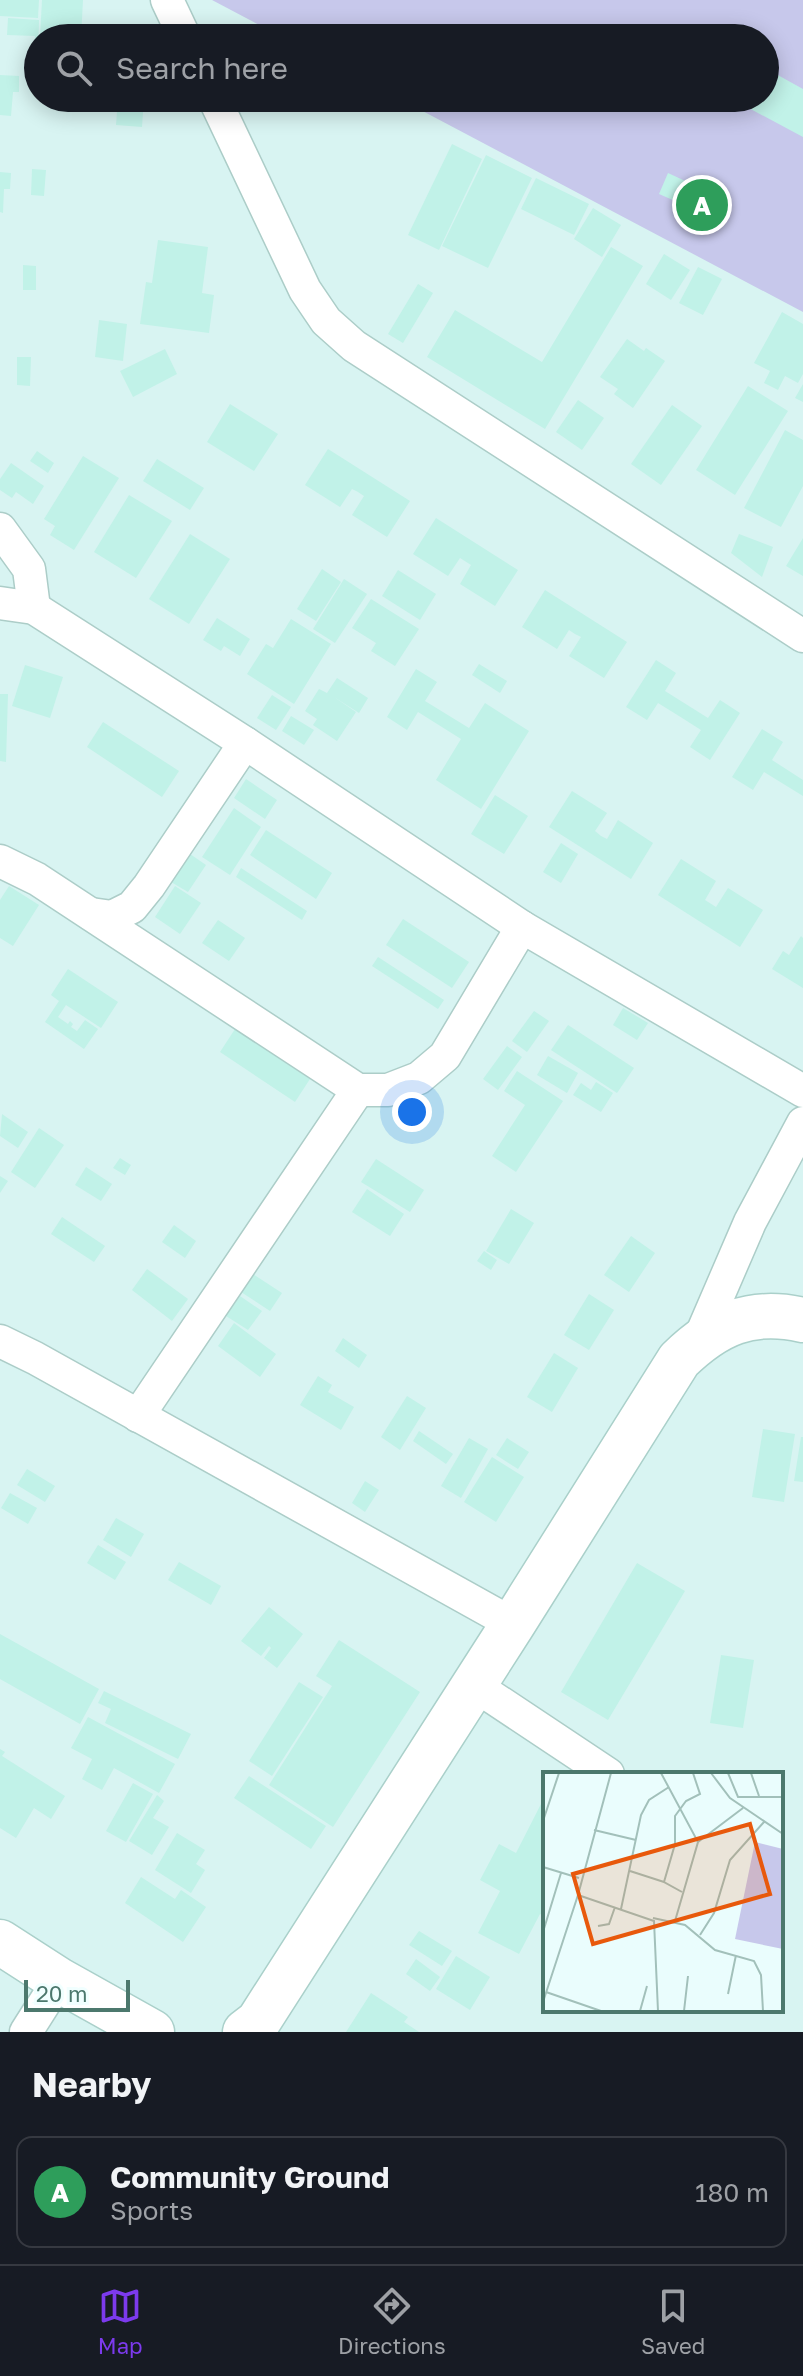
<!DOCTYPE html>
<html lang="en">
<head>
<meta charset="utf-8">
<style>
  :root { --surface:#171b24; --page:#242831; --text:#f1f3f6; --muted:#9ea1a6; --line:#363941; --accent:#7c3aed }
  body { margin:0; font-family:"Golos Text",sans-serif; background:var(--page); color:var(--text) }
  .scale { position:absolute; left:24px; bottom:20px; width:106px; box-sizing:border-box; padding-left:8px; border:4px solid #4c786d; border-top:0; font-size:22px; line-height:28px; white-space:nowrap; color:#4c786d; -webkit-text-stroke:6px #f1ffff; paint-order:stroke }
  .you { position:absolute; left:412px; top:1112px; width:28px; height:28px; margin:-20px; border:6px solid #fff; border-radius:50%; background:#1a73e8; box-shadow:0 0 0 12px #1a73e833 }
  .badge { display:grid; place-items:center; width:52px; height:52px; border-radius:50%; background:var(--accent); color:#fff; font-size:26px; font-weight:700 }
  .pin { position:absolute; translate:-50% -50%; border:4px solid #fff; box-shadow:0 2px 8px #0006 }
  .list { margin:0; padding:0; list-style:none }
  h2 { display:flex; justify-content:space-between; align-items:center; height:104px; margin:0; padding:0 32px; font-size:34px }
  h2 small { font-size:26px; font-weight:400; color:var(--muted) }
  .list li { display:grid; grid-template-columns:52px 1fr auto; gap:24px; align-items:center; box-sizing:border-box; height:112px; margin:0 16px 16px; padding:0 16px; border:2px solid var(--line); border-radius:16px }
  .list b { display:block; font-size:30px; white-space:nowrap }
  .list p { margin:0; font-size:26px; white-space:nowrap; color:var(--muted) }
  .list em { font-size:26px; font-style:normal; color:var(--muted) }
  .icon { flex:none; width:44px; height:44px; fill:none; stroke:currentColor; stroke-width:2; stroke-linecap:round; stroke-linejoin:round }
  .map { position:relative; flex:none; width:803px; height:2032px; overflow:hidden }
  .search { position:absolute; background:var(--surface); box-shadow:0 4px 20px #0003; left:24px; right:24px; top:24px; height:88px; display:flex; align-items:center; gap:20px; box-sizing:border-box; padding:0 28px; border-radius:44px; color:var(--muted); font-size:30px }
  .sheet { height:232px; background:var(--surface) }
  nav { display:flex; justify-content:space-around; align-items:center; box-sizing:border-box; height:112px; border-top:2px solid var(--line); background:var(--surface); font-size:22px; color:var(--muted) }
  nav a { display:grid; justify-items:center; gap:4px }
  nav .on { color:var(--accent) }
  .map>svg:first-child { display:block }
  .residential { fill:#d8f4f2; fill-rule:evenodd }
  .green { fill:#c7c8eb }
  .building { fill:#c1f2e8 }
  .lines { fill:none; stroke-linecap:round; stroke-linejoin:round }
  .street-casing { stroke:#accdc8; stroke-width:35 }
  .secondary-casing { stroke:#aad0ca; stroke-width:47 }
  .street { stroke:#fff; stroke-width:32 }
  .secondary { stroke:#fff; stroke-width:44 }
  .inset-road { fill:none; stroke:#a2c0ba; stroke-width:2 }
  .view { fill:#e8590c; fill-opacity:0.15; stroke:#e8590c; stroke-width:4 }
  .inset-edge { fill:none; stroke:#4c786d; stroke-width:4 }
</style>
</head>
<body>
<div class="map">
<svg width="803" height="2032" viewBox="0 0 803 2032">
  <rect width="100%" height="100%" fill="#eafdfd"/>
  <path class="residential" d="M0,0H803V2032H0ZM38,38H765V98H38ZM545,1774H781V2010H545Z"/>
  <polygon class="green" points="212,0 803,0 803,312 398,98 765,98 765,38 284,38"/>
  <g class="building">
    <polygon points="0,0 39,0 38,18 0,16"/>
    <polygon points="42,0 83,0 81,38 40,36"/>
    <polygon points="8,18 39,20 38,57 34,56 35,36 7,35"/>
    <polygon points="765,68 803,89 803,137 730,98 765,98"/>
    <polygon points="0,75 19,76 19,92 13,92 11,116 0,115"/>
    <polygon points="118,98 144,98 142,127 116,125"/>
    <polygon points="452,144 482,159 439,250 408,235"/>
    <polygon points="486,155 532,178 488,268 442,246"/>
    <polygon points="32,169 46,170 44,196 31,195"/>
    <polygon points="0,172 11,173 10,189 4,189 3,213 0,212"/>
    <polygon points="668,173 707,191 698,211 659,194"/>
    <polygon points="536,178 589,204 574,235 521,209"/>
    <polygon points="593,208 621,225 602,257 574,239"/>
    <polygon points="158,240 208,247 202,293 214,295 209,333 140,324 146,282 152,283"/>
    <polygon points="611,247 643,266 545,429 427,357 455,310 542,362"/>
    <polygon points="664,254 690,270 671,300 646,284"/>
    <polygon points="23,265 36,266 36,290 23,290"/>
    <polygon points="698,267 722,279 703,315 679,303"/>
    <polygon points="418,284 433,293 403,343 388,334"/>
    <polygon points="782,312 803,324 803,374 798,383 785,376 778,390 764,383 770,371 754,363"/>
    <polygon points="99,320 127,324 123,361 95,357"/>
    <polygon points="627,339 644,351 646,348 665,361 633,408 614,394 618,389 600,377"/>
    <polygon points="165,349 177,374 133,397 120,371"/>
    <polygon points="17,357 31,357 30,386 17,385"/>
    <polygon points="803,384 803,402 795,398"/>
    <polygon points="748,386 788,411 735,495 696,470"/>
    <polygon points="578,400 604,418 582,450 556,432"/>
    <polygon points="230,404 278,434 254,471 207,442"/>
    <polygon points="672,405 702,426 661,485 631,464"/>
    <polygon points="785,430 803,440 803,486 781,527 744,508"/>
    <polygon points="328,449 410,501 387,537 352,515 364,496 358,492 352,489 340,507 305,485"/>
    <polygon points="37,451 54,463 48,473 30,461"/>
    <polygon points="83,456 119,478 74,550 50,535 55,526 44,519"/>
    <polygon points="157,459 204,488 190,510 143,481"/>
    <polygon points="11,463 44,486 33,504 16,492 12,498 0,490 0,479"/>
    <polygon points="129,495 172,521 136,578 94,552"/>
    <polygon points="436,518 518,570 495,606 460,584 471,565 460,558 448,576 413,554"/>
    <polygon points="190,534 230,559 189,624 149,599"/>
    <polygon points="739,534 773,547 762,577 731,553"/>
    <polygon points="803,538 803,576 786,566"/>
    <polygon points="322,569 341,582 316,621 297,609"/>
    <polygon points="398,570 436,594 420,620 382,596"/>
    <polygon points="344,579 367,594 335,643 313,629"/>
    <polygon points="545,590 627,642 604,678 569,656 581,637 575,634 569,630 557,649 522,627"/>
    <polygon points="371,599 419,629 395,666 371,651 376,643 352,628"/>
    <polygon points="217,618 250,639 240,656 224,646 221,651 203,640"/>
    <polygon points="291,619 331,644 294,704 247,674 266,644 273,648"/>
    <polygon points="656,660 676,673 665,691 708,718 720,700 740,713 710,760 690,747 701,730 679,716 658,703 647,720 626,707"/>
    <polygon points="479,664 507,681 500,693 472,675"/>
    <polygon points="25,665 63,677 50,718 12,706"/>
    <polygon points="416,669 437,682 425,701 469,728 485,703 529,731 481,809 436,780 461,739 418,712 407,730 387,717"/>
    <polygon points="337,678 368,698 359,713 334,697 356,712 337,741 313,725 317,719 305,711 319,689 327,693"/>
    <polygon points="0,694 8,694 6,762 0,761"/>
    <polygon points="272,695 291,707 276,730 257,718"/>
    <polygon points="291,716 314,730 304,745 282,731"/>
    <polygon points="103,722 179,771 162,797 87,747"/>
    <polygon points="762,729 783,742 772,760 803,780 803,796 764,772 753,790 732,777"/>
    <polygon points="246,779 277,800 265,819 234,798"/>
    <polygon points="572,791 607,813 595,831 601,836 607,839 618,820 653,843 631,879 549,827"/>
    <polygon points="495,795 528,816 504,854 471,834"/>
    <polygon points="234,808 261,827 230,875 202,857"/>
    <polygon points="266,830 332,873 316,899 250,855"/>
    <polygon points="561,843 578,854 561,883 543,872"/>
    <polygon points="190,854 206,865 188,892 171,882"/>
    <polygon points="681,859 716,881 705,900 716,907 728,888 763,910 740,947 658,895"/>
    <polygon points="241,868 307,911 302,920 236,877"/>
    <polygon points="9,886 39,905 13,946 0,938 0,900"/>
    <polygon points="175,886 201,903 180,934 155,917"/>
    <polygon points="403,919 469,962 452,988 386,945"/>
    <polygon points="218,920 245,938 229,961 202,943"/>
    <polygon points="801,936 803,938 803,988 772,969 783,951 789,955"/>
    <polygon points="378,957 444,1000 438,1009 372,966"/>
    <polygon points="68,969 118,1002 101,1028 66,1005 58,1017 68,1024 70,1021 73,1024 71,1027 77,1031 85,1020 98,1029 84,1049 45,1022 59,1001 51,995"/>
    <polygon points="623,1008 648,1023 637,1040 613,1025"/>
    <polygon points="534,1011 549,1021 527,1052 512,1041"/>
    <polygon points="568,1025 634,1068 617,1093 551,1050"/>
    <polygon points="235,1029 310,1079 295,1102 220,1052"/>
    <polygon points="507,1046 522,1057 498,1090 483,1079"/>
    <polygon points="548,1056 578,1073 567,1093 537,1075"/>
    <polygon points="517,1071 563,1101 516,1172 492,1156 525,1105 504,1091"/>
    <polygon points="596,1082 613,1093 601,1112 573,1095 581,1083 591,1090"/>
    <polygon points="2,1114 28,1132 18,1148 0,1136"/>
    <polygon points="39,1128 64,1145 35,1188 11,1172"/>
    <polygon points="120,1158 131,1165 125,1175 113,1168"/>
    <polygon points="376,1159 424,1190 410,1212 361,1182"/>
    <polygon points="86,1167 112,1184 101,1201 75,1185"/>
    <polygon points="0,1176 8,1181 0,1193"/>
    <polygon points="367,1189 404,1214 390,1236 352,1212"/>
    <polygon points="511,1209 534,1223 509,1264 486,1251"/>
    <polygon points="62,1217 105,1246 94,1262 51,1234"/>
    <polygon points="174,1225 196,1241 185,1258 162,1242"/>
    <polygon points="631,1236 655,1253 629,1292 604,1275"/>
    <polygon points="484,1251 497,1260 491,1270 477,1261"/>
    <polygon points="147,1269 188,1299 172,1321 132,1290"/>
    <polygon points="253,1274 282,1293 270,1311 241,1292"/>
    <polygon points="589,1294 614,1310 589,1350 564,1335"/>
    <polygon points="240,1296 262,1311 248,1330 226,1316"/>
    <polygon points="234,1323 276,1354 260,1377 218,1346"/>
    <polygon points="343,1338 367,1355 359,1368 335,1351"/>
    <polygon points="554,1353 578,1368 552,1412 527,1397"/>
    <polygon points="318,1376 332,1385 328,1392 354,1407 341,1430 300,1405"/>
    <polygon points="407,1396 426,1408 400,1450 381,1437"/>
    <polygon points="763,1429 795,1434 784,1502 752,1497"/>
    <polygon points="419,1431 453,1454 446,1464 413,1441"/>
    <polygon points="801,1437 803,1437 803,1482 794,1481"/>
    <polygon points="469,1438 488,1449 461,1498 441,1486"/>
    <polygon points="507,1438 529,1452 518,1469 496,1455"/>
    <polygon points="492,1457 524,1477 496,1522 464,1502"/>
    <polygon points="27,1469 55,1486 45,1502 17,1485"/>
    <polygon points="365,1481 379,1490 365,1512 352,1503"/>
    <polygon points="10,1493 37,1508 28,1524 1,1508"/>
    <polygon points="116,1518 144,1534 131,1557 103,1540"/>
    <polygon points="98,1545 126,1562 115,1580 87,1563"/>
    <polygon points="179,1562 221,1586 211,1605 168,1580"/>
    <polygon points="637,1563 685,1591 608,1720 561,1692"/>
    <polygon points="269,1607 303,1634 277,1668 264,1658 271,1648 269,1646 261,1656 241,1641"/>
    <polygon points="0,1634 99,1689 80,1724 0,1679"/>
    <polygon points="339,1640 420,1692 333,1827 269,1785 332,1686 316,1676"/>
    <polygon points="721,1655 754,1660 743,1728 710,1723"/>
    <polygon points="299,1682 323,1697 272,1776 249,1761"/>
    <polygon points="104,1691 191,1734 178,1759 105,1723 111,1709 98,1703"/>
    <polygon points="88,1717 175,1764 159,1793 114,1768 102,1790 82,1779 92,1759 71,1748"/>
    <polygon points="0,1749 5,1752 2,1756 65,1796 51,1819 34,1808 16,1838 0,1828"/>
    <polygon points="249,1776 326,1826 311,1849 234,1798"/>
    <polygon points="133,1783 153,1794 126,1842 106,1831"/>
    <polygon points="157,1795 164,1801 153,1818 169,1827 152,1855 129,1841"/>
    <polygon points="542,1802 545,1804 545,1917 540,1914 519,1954 478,1933 500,1891 480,1880 499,1844 516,1853"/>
    <polygon points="177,1833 205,1850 196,1864 205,1870 191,1893 155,1870"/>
    <polygon points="141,1877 175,1899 181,1890 206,1907 183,1942 125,1903"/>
    <polygon points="419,1931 452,1951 442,1966 409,1945"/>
    <polygon points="456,1956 490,1977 470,2010 436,1989"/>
    <polygon points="416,1959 440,1977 430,1991 406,1974"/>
    <polygon points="371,1993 408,2017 404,2022 419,2032 346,2032"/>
  </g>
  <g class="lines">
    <defs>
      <g id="street">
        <polyline points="167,0 185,38"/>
        <polyline points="214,98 305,290 326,321 354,346 803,636"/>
        <polyline points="0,529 29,569 34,608"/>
        <polyline points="0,603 34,608 245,743 522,927 803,1091"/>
        <polyline points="0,861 37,879 358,1090 388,1090 419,1078 445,1056 522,927"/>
        <polyline points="91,914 112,917 132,907 149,886 245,743"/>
        <polyline points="699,1340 750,1222 803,1123"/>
        <polyline points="0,1341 35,1358 513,1624"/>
        <polyline points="138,1416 358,1090"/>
        <polyline points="474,1685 608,1774"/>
        <polyline points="26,2032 59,1980"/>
      </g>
      <g id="secondary">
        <polyline points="0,1942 59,1980 152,2032"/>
        <path d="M245,2032L258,2022L513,1624L679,1360C716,1324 751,1308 803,1320"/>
      </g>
    </defs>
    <use href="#street" class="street-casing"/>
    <use href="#secondary" class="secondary-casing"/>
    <use href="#street" class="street"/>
    <use href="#secondary" class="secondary"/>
  </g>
  <g transform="translate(543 1772)">
    <rect width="240" height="240" fill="#eafdfd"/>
    <path d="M212,70L240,77V177L192,167Z" fill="#c7c8eb"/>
    <path class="inset-road" d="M118,1L155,70L132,149M168,1L187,26L240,62M185,1L195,25H240M208,1L216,24M0,49L16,1M51,58L93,68M155,70L200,36M0,95L36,106M87,99L121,110M139,120L121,110L132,72V44L143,29L157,22L150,1M35,123L111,149L115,239M35,123L68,1M78,137L98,43L106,28L126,15M110,146L142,153L172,178L211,189L218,203L220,239M55,154L66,152L72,135M0,160L18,101M157,163L171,141L187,88L221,50M3,220L58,239M185,222L193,183M0,230L35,123M97,239L104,214M141,239L145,204"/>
    <path class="view" d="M207,52L227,122L50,172L30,102Z"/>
    <rect width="240" height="240" class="inset-edge"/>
  </g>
</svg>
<div class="scale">20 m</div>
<div class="you"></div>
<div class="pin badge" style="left:702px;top:205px;background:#2e9e5b">A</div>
<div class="search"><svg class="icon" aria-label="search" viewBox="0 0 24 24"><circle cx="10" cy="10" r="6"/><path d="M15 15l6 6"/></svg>Search here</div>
</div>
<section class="sheet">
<h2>Nearby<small></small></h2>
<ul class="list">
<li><span class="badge" style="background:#2e9e5b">A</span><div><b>Community Ground</b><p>Sports</p></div><em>180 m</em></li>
</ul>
</section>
<nav>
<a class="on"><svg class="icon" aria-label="map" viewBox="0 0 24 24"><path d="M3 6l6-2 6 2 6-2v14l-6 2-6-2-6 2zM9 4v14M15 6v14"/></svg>Map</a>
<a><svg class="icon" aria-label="directions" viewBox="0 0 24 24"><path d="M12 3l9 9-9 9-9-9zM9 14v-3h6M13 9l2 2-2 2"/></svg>Directions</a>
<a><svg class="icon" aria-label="saved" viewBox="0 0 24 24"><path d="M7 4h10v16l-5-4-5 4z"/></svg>Saved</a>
</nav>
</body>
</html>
